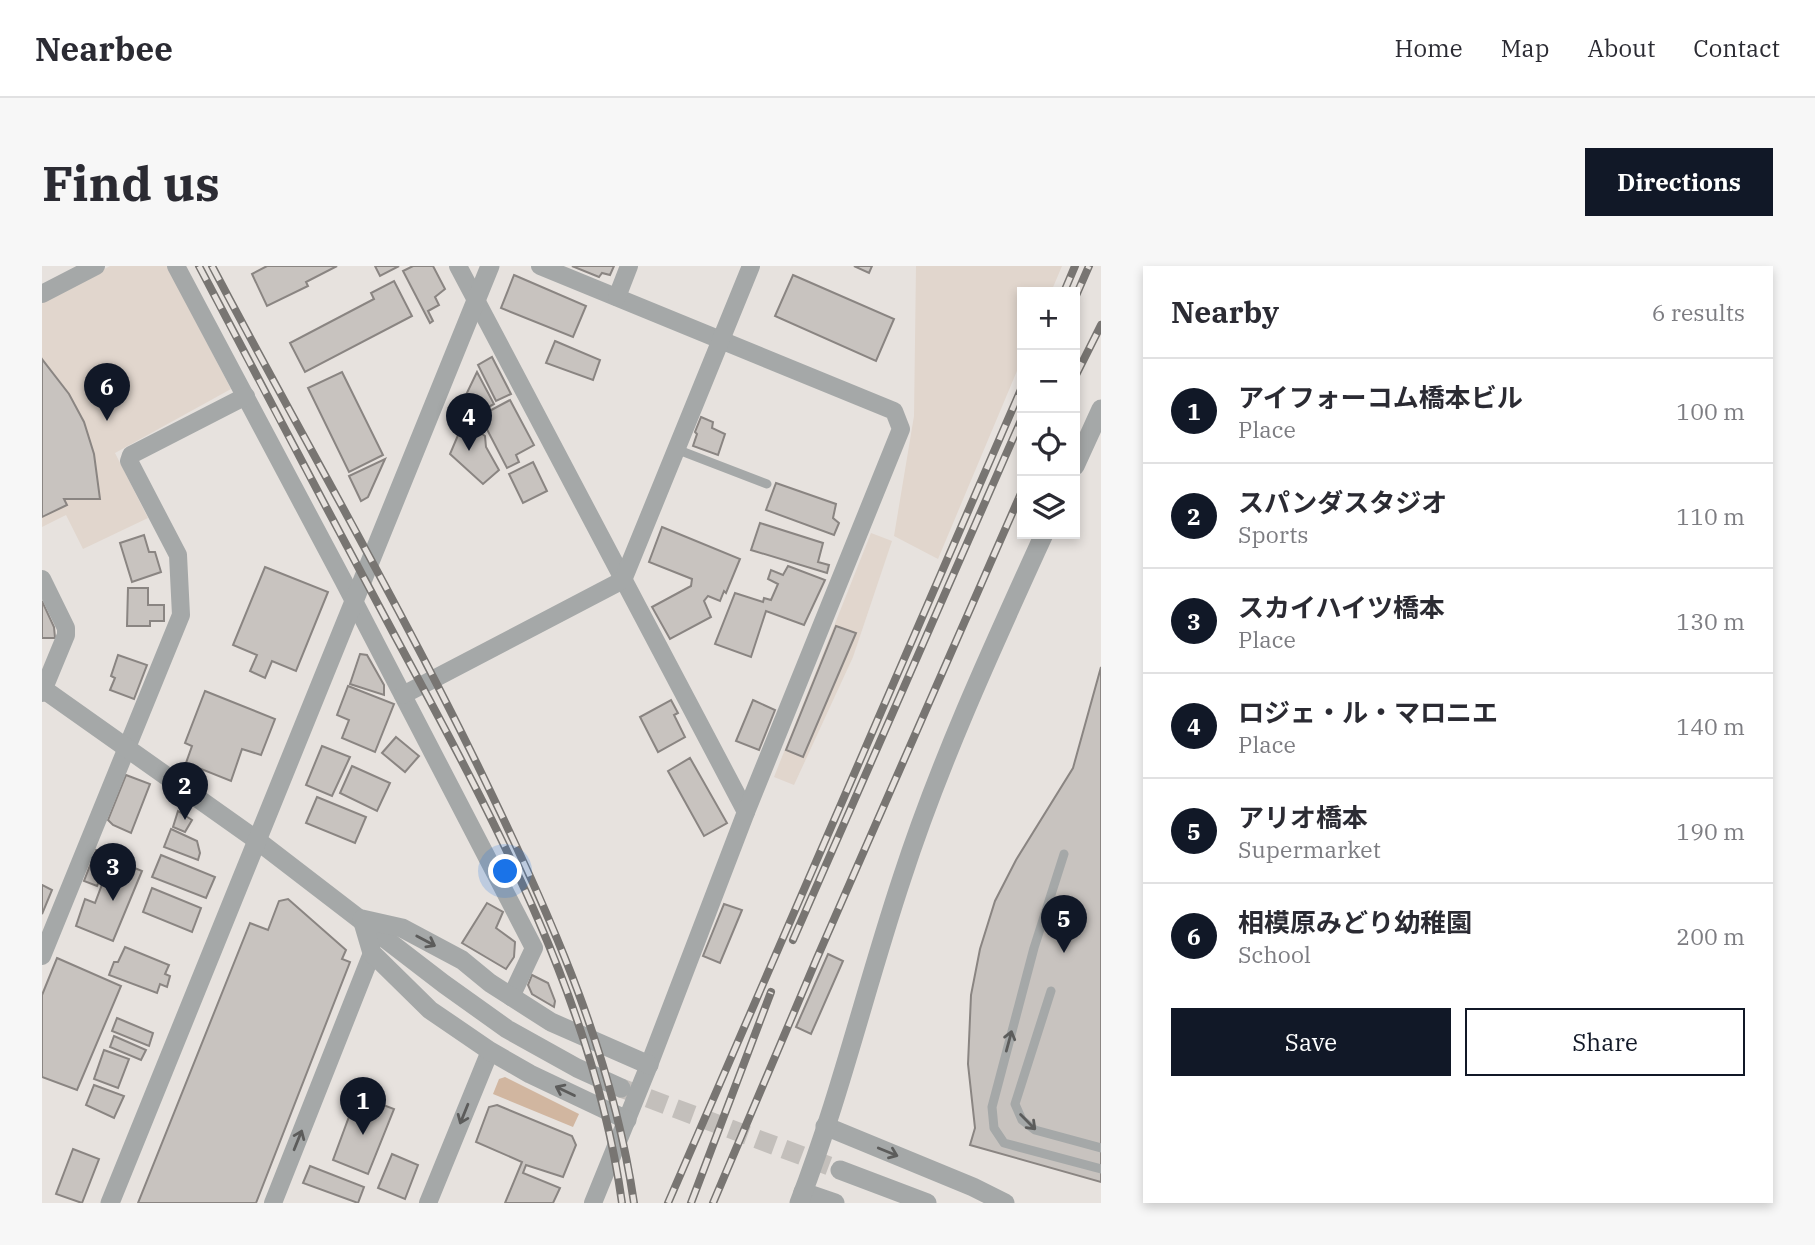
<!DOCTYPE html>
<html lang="en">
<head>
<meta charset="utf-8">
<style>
  :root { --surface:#fff; --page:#f7f7f7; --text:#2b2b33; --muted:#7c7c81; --line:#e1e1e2; --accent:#111827 }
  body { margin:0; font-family:"IBM Plex Serif","Noto Sans JP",serif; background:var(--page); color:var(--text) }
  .controls { position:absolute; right:21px; top:21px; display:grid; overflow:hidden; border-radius:0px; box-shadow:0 4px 10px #0003 }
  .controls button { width:63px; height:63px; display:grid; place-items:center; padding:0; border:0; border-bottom:2px solid var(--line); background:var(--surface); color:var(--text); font:35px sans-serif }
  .you { position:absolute; left:464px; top:606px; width:24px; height:24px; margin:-18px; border:5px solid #fff; border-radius:50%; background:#1a73e8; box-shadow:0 0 0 10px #1a73e833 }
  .badge { display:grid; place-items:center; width:46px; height:46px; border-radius:50%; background:var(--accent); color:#fff; font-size:23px; font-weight:700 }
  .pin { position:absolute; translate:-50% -58px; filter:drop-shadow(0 2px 4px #0008) }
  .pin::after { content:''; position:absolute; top:37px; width:24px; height:21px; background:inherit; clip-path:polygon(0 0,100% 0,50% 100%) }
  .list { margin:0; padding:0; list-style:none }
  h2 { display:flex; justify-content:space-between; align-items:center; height:91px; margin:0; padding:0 28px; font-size:30px }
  h2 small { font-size:23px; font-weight:400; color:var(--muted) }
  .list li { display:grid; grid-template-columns:46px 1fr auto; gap:21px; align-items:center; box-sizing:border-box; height:105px; padding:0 28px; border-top:2px solid var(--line) }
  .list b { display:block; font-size:26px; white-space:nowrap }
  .list p { margin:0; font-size:23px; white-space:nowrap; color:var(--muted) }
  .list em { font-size:23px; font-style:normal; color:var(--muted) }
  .actions { display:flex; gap:14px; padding:21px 28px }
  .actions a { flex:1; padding:16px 0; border:2px solid var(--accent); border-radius:0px; text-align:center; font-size:24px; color:var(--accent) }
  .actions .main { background:var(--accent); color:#fff }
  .icon { flex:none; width:38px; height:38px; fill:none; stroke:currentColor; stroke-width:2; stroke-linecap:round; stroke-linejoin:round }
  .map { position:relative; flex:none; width:1059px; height:937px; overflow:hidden; border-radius:0px }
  header { display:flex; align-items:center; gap:42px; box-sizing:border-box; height:98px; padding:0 35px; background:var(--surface); border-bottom:2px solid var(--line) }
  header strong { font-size:33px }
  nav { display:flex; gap:38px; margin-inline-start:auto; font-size:24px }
  .intro { display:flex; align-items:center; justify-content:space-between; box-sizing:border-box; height:168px; padding:0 42px }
  h1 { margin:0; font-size:49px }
  .button { padding:18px 32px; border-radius:0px; background:var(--accent); color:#fff; font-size:24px; font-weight:700 }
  main { display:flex; gap:42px; padding:0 42px }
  aside { flex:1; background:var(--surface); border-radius:0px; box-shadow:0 4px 10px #0003 }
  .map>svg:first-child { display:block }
  .built { fill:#e1d6cd }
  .green { fill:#d1b6a0 }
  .building { fill:#c8c3bf; stroke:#8a8582; stroke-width:2 }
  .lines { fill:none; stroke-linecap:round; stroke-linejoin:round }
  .tertiary-tunnel { stroke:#c3bfbb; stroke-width:19; stroke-dasharray:19 10; stroke-linecap:butt }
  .service { stroke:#a5a8a8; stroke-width:9 }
  .minor { stroke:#a5a8a8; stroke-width:18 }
  .tertiary { stroke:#a5a8a8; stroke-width:19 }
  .rail-casing { stroke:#787572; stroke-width:8 }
  .rail { stroke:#e7e2de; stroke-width:5; stroke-dasharray:16; stroke-linecap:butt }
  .oneway { stroke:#5c5c5b }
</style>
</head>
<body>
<header>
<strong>Nearbee</strong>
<nav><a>Home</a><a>Map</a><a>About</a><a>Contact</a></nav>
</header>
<div class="intro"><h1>Find us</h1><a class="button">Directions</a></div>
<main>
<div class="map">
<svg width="1059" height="937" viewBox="0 0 1059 937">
  <rect width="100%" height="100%" fill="#e7e2de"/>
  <g class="built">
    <polygon points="68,0 125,0 189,123 73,187 106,252 41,283 24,249 0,261 0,37"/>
    <polygon points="874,0 1020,0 1009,26 980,26 980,93 896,293 852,270 872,150"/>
    <polygon points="829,267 850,275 811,391 752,519 732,511"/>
  </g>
  <polygon class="green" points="463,811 537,848 531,861 451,828 457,813"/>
  <g class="building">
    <polygon points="225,0 295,0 264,16 266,20 225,40 210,8"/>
    <polygon points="333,0 357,0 338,10"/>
    <polygon points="371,0 391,0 403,23 393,31 397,39 386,45 391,55 388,57 361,5"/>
    <polygon points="530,0 572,0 568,9 560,7 557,11"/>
    <polygon points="812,0 830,0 827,7"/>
    <polygon points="472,9 544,40 531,71 459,42"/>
    <polygon points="751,9 852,53 834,95 733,50"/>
    <polygon points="352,15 370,50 263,106 248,77 332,33 329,27"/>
    <polygon points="513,75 558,94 551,114 504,97"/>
    <polygon points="450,91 469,128 454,135 436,99"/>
    <polygon points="0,93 27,128 42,156 52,188 58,233 22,233 25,239 0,251"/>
    <polygon points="300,106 341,189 307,206 266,122"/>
    <polygon points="435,106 452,138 430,150 422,133"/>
    <polygon points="468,134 492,179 474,189 477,196 465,202 438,150"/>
    <polygon points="659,151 671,156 670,162 683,168 676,189 651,180 655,168 653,166"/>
    <polygon points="422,155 443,170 444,181 457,204 441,218 408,188"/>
    <polygon points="343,193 326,231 319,235 307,210"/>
    <polygon points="491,196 505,225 481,237 467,208"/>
    <polygon points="734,217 794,238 791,252 797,257 792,269 724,244"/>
    <polygon points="718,257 781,277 776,296 787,299 785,307 709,284"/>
    <polygon points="620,261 698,293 684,327 682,325 678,335 666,330 662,335 669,351 628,373 610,341 649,320 650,313 607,296"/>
    <polygon points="102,269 107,286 113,286 119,306 90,316 78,277"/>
    <polygon points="746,300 783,314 762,359 724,345 709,391 673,378 693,327 721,336 722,332 729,334 736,318 726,313 729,304 741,309"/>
    <polygon points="223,301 286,326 254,405 230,395 223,412 208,405 215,389 191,379"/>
    <polygon points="86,322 106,322 106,339 122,339 122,355 108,355 108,360 85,360"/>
    <polygon points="0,335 12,361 13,372 0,372"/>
    <polygon points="794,360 814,367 761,491 744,484"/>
    <polygon points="318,388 325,389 342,419 342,429 308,418"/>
    <polygon points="76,389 105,399 92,433 68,424 73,412 69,410"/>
    <polygon points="1059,401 1059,916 928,879 933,862 926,798 929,729 938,683 953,635 974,594 1031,502"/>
    <polygon points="306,420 352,438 333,486 300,472 307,454 295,449"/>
    <polygon points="163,425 233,453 219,489 200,483 189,515 144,497 150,480 143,477"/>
    <polygon points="629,434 636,447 632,449 643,471 616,486 598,451"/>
    <polygon points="711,434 733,444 717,484 694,475"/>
    <polygon points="354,471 377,490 363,506 340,487"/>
    <polygon points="280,480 308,491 290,530 264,519"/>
    <polygon points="648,492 685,557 662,570 626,505"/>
    <polygon points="310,500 348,517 335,545 298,527"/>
    <polygon points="84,509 108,518 89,567 71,559 66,554"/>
    <polygon points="275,531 324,551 313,577 264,557"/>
    <polygon points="136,545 150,554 143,566 131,561"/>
    <polygon points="129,563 155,575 158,587 156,594 122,581"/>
    <polygon points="54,584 68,590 55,620 42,615"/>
    <polygon points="119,589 173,611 164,632 110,611"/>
    <polygon points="76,595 100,605 71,675 34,660 43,633 53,637 67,600 73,602"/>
    <polygon points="0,619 10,624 0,648"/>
    <polygon points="110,622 159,642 150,666 101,646"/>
    <polygon points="246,633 304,684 300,693 308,696 214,937 96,937 208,657 226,664 237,635"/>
    <polygon points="445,637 461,646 454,662 473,676 472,691 464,703 420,677"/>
    <polygon points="682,638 700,644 678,697 661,690"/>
    <polygon points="83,681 127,699 123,708 128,710 125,721 118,718 115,727 67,709 72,696 76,696"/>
    <polygon points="786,688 801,695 769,768 754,761"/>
    <polygon points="15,692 79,720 35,824 0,811 0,729"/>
    <polygon points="490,709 506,717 513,735 512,741 490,728 486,719"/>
    <polygon points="75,752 111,767 107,780 70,765"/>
    <polygon points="72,770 104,784 99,794 68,781"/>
    <polygon points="62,784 87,793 76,822 52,813"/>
    <polygon points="52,819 82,830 72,852 44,839"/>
    <polygon points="315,829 352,843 326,908 291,894"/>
    <polygon points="455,839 530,870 534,879 521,911 484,899 481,907 518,922 511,937 463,937 480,896 434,876 447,841"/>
    <polygon points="31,883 57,893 40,937 14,928"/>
    <polygon points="350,888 376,899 363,933 336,922"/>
    <polygon points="268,900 322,921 316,937 261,917"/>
  </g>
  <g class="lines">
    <polyline class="tertiary-tunnel" points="579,822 798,904"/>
    <g class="service">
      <polyline points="634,183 725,218"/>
      <polyline points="1022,588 992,682 950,841 952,862 962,877 1059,903"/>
      <polyline points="1009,725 973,838 980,854 993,864 1059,882"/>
    </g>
    <g class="minor">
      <polyline points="134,0 301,314 492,682 469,731"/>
      <polyline points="416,0 704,546"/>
      <polyline points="498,0 852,145 859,163 704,546 607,799 551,937"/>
      <polyline points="0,28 54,0"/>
      <polyline points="575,31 587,0"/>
      <polyline points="0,313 24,362 24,369 0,427"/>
      <polyline points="361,429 581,314 709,0"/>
      <polyline points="0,690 139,349 136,289 87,195 89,189 204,130"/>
      <polyline points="231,937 330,687"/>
      <polyline points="386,937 448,785"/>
    </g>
    <g class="tertiary">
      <polyline points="1033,200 1059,143"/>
      <polyline points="0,422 216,575 402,718 465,763 535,802 579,822"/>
      <polyline points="585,854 488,808 448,785 388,744 330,687 320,653 360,662 420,694 448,717 509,756 607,799"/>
      <polyline points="783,860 931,921 963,937"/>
      <polyline points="798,904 885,937"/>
      <polyline points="761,926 793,937"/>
      <polyline points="68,937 448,0"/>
      <path d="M757,937C798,831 824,720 860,612C898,495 951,380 1002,268"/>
    </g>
    <defs>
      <g id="rail">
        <path d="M157,0C222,124 287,247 353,370C449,548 552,734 580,937"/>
        <path d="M170,0C263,177 364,349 450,529C513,660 571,792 592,937"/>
        <polyline points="1022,26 1033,0"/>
        <polyline points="1033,32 1047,0"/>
        <polyline points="1033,111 1059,59"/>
        <polyline points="751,674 980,152"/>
        <polyline points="626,937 980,121"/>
        <polyline points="649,937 729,726"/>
        <polyline points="671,937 775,692 980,225"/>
      </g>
    </defs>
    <use href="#rail" class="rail-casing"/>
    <use href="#rail" class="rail"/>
  </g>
  <defs><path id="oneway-shaft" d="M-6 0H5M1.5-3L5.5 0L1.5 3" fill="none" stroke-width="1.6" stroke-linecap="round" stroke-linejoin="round" transform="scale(1.75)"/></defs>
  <g class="oneway">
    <use href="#oneway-shaft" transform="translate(384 675) rotate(28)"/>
    <use href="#oneway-shaft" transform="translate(967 775) rotate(-75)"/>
    <use href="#oneway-shaft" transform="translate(523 825) rotate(-154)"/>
    <use href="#oneway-shaft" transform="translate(422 848) rotate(112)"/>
    <use href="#oneway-shaft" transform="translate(986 856) rotate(45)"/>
    <use href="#oneway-shaft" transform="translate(256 874) rotate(-68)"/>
    <use href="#oneway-shaft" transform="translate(846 886) rotate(22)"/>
  </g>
</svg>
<div class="controls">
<button>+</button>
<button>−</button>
<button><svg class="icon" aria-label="locate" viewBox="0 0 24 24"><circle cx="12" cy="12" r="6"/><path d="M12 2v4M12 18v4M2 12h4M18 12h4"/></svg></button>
<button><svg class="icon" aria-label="layers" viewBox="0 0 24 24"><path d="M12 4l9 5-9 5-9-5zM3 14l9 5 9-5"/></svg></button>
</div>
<div class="you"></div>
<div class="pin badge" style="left:321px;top:869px">1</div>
<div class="pin badge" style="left:143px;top:554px">2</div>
<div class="pin badge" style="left:71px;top:635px">3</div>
<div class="pin badge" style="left:427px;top:185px">4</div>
<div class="pin badge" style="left:1022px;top:687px">5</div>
<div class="pin badge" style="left:65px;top:155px">6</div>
</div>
<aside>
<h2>Nearby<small>6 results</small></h2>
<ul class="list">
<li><span class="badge">1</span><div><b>アイフォーコム橋本ビル</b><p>Place</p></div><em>100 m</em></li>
<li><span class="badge">2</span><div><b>スパンダスタジオ</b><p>Sports</p></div><em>110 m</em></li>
<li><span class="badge">3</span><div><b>スカイハイツ橋本</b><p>Place</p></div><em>130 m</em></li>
<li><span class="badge">4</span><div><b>ロジェ・ル・マロニエ</b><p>Place</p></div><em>140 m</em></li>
<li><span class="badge">5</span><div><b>アリオ橋本</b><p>Supermarket</p></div><em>190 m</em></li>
<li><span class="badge">6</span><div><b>相模原みどり幼稚園</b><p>School</p></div><em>200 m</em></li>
</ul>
<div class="actions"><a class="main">Save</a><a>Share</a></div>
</aside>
</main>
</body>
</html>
